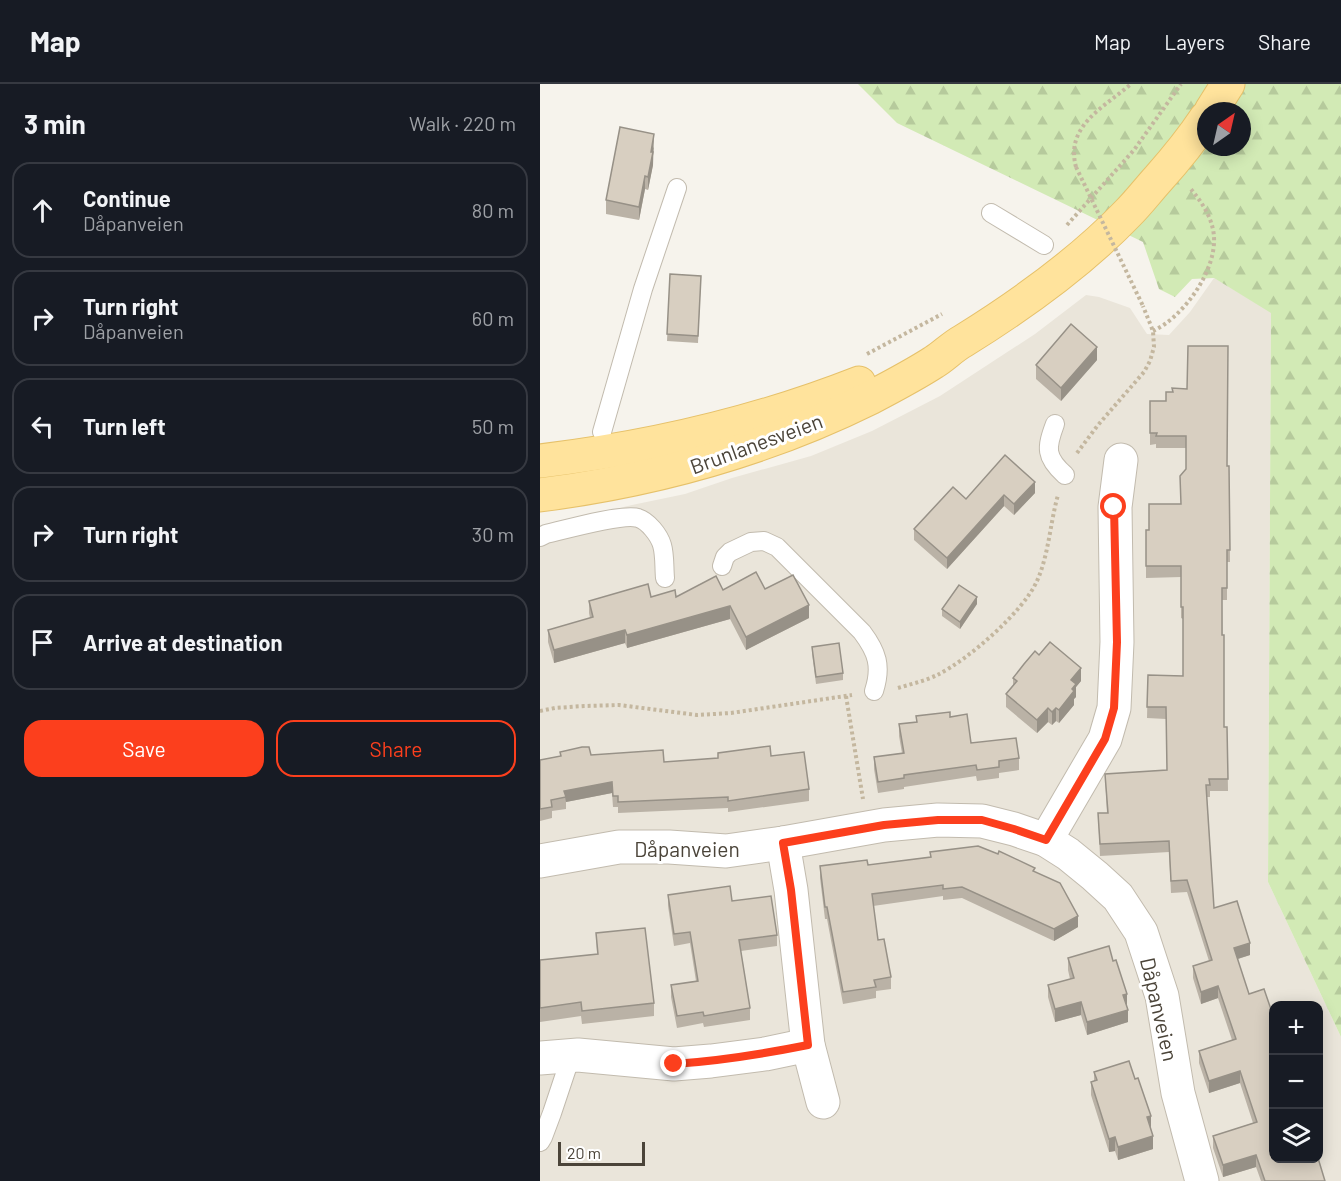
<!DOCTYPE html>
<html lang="en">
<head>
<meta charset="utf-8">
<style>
  :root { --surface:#171b24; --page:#20242c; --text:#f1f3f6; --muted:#9ea1a6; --line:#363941; --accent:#fc3f1d }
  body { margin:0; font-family:Barlow,sans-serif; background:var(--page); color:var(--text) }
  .controls { position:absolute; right:18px; bottom:18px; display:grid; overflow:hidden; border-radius:12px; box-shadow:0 3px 15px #0003 }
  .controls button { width:54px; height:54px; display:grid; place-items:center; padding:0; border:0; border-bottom:2px solid var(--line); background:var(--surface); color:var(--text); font:30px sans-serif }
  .compass { position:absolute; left:657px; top:18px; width:54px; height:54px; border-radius:50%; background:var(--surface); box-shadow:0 3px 15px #0003; rotate:34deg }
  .scale { position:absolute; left:18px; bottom:15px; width:87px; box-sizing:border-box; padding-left:6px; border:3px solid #4b4439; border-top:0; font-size:16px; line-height:21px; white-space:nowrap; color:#4b4439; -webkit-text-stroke:4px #fff; paint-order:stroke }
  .stop { position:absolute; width:18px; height:18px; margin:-14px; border:4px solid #fc3f1d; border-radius:50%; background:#fff }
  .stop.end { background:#fc3f1d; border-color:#fff; box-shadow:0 2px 6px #0008 }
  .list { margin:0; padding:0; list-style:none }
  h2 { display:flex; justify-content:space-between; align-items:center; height:78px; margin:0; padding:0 24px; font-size:26px }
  h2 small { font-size:20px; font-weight:400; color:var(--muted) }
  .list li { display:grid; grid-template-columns:39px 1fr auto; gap:18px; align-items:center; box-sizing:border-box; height:96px; margin:0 12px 12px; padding:0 12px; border:2px solid var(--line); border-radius:18px }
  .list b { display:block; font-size:22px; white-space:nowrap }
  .list p { margin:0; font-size:20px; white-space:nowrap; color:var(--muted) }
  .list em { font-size:20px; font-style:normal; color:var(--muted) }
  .actions { display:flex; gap:12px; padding:18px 24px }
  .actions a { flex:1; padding:14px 0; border:2px solid var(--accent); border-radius:18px; text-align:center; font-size:21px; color:var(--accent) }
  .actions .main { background:var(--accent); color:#fff }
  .icon { flex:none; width:33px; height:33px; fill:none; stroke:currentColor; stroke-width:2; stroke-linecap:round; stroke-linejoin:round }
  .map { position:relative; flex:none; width:801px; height:1097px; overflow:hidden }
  header { display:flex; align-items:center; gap:36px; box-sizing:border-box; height:84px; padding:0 30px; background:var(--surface); border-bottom:2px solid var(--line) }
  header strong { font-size:28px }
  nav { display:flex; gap:33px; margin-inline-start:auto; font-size:21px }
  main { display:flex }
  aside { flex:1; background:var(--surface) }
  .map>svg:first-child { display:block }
  .residential { fill:#eae5da; fill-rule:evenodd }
  .forest { fill:url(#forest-firs); fill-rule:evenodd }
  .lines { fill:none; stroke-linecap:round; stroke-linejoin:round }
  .lane-casing { stroke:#c2bbae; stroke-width:20 }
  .street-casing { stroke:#c2bbae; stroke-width:35 }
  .primary-casing { stroke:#e6c16a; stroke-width:35 }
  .path { stroke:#c4b79f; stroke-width:4; stroke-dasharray:3 3; stroke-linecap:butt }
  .lane { stroke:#fff; stroke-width:18 }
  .street { stroke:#fff; stroke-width:33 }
  .primary { stroke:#ffe39c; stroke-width:33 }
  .path-bridge { stroke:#c4b79f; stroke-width:4; stroke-dasharray:3 3; stroke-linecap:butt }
  .wall { fill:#bab2a6 }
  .shaded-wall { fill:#979187 }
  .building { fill:#d8cfc1; stroke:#979187; stroke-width:1.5 }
  .route { stroke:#fc3f1d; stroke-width:8 }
  .labels { text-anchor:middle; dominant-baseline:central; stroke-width:6; stroke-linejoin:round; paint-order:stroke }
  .street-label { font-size:21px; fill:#4b4439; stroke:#fff }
</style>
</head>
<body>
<header>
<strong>Map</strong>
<nav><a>Map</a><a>Layers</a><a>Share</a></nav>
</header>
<main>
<aside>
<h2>3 min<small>Walk · 220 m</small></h2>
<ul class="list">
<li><svg class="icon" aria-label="ahead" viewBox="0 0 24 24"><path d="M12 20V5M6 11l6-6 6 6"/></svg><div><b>Continue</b><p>Dåpanveien</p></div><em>80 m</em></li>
<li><svg class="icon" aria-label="right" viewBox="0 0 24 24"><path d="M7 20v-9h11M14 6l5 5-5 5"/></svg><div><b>Turn right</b><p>Dåpanveien</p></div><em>60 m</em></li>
<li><svg class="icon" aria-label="left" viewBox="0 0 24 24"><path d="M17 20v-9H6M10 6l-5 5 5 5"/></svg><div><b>Turn left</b></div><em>50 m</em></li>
<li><svg class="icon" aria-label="right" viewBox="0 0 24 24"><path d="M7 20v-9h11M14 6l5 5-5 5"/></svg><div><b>Turn right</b></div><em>30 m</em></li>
<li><svg class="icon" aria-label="arrive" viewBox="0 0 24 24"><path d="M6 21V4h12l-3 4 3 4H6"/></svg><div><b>Arrive at destination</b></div></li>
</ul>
<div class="actions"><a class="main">Save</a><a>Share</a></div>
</aside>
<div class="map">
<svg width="801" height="1097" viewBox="0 0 801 1097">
  <defs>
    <pattern id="forest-firs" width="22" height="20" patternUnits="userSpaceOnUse" patternTransform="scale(1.5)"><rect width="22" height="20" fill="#d2eab5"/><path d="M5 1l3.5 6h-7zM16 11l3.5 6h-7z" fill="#b6ca9c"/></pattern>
  </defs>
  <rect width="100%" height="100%" fill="#f6f3ec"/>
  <path class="residential" d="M674,194L731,228L728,798L801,953V1097H0V443L92,421L145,410L192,394L271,372L332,347L400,312L495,250L546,211L559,213L590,224L607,250L629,251L650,228ZM734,922H778V1074H734Z"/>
  <path class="forest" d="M318,0H801V953L728,798L731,229L674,194L652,195L635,213L619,205L603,158L357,39ZM666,27H702V63H666Z"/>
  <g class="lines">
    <defs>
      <g id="lane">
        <polyline points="451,129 504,161"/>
        <path d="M515,340C506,364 505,373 525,391"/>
        <polyline points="62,348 103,205 137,104"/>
        <path d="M0,453L6,450C23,446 84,429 98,434C108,437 119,451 122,461C125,471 124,483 125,494"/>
        <path d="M182,482L185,473L190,468L211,458L224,457L237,463L322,548C337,568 342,582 334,607"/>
        <polyline points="0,1058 3,1053 12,1029 31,972"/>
      </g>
      <g id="street">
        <polyline points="506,756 565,655 574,624 577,558 575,423 581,376"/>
        <polyline points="243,759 251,806 268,961 283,1018"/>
        <polyline points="0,777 79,763 129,763 186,767 243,759 344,741 398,736 442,737 474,745 506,756 528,770 555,792 578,813 601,848 622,912 638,1009 662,1097"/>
        <polyline points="0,974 38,971 134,980 171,977 225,970 268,961"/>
      </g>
      <g id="primary">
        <polyline points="671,27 688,0"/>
        <path d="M0,377C109,364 217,339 319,299"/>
        <path d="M0,411C116,396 225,366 330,314C351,303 374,291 394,278C404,272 412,263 423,257C481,221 541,178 588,129C599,118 608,106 618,95C635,76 652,55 666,34"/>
      </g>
    </defs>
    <use href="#lane" class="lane-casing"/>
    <use href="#street" class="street-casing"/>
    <use href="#primary" class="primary-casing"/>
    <g class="path">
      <path d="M536,83C525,42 563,24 591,0"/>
      <polyline points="527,141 594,66 641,0"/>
      <path d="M613,247C643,233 676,188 674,153C673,135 662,118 650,104"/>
      <polyline points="327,270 402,230"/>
      <polyline points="537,369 558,341 604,288 610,277 614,263 613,247 603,222"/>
      <path d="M358,604C371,600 385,597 397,591C428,576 483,528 497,497C509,470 510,439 518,411"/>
      <polyline points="306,612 323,715"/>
      <polyline points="0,627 15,624 44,622 79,621 157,631 191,629 312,611"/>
    </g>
    <use href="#lane" class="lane"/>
    <use href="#street" class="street"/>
    <use href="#primary" class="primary"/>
    <polyline class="path-bridge" points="536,83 603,222"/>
  </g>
  <g class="wall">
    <polygon points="114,63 113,70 113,81 108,106 105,105 99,136 66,130 66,116"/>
    <polygon points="130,190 161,192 158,259 127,257"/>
    <polygon points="557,276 521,317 496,295 496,281"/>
    <polygon points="610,317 687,382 689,382 690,478 687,478 687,516 682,516 684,643 687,643 688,707 670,707 670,713 667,713 674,824 710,871 698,875 734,1074 785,1097 721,1097 716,1083 683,1093 673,1064 673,1052 713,1039 700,999 669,1009 659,979 659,967 692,956 678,914 661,920 653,894 653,882 669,877 647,808 631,809 629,768 560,772 558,729 567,729 565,690 627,686 626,635 607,634 608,591 643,592 643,535 641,534 641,493 606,494 606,446 609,446 641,420 640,392 646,385 646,364 616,364 616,360 610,361"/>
    <polygon points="495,409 474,431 464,422 407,485 374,456 374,445 426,415"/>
    <polygon points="225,505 269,534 206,566 190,535 87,564 85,559 14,579 8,558 8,546 50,534 49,529 49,517 111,513 136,513 183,506"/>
    <polygon points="437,520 420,545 402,532 402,525"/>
    <polygon points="272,563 303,589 303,596 276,600 272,569"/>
    <polygon points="499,571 541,597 536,603 536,613 534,615 534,621 519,639 516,637 512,641 508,638 497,649 466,623 466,610 473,602 473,594"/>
    <polygon points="376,632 410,633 431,659 479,674 479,686 459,689 459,694 437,697 436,692 364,703 364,705 338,709 334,685 334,673 362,669 359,652 359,640 376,638"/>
    <polygon points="20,668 124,678 178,674 178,669 231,672 269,705 269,717 188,728 188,724 78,729 78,723 73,723 72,709 26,718 26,725 12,727 12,734 0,737 0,676 20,672"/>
    <polygon points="390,768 495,788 538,843 514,857 422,814 403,816 403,812 333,822 338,856 351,893 351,905 336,907 336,914 303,920 287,835 285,835 280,794 280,782 328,781 390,773"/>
    <polygon points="128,811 192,817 237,851 237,862 201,867 210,924 210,936 164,943 163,939 137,944 131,913 131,901 156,897 150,859 134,862 128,822"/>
    <polygon points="56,849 114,919 114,932 42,940 41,932 0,938 0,876 57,870"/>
    <polygon points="528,874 587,923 588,938 547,951 541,931 515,938 508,913 508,901 530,895 528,886"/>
    <polygon points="554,988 611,1045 613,1065 578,1076 575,1067 569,1068 551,1011 551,998 554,997"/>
  </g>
  <g class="shaded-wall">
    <polygon points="114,50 113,81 108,106 108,93 111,68"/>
    <polygon points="105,92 105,105 99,136 99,123"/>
    <polygon points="557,263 557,276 521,317 521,304"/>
    <polygon points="495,398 495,409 474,431 474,420"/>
    <polygon points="464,411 464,422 407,485 407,474"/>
    <polygon points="437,513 437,520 420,545 420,538"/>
    <polygon points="269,521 269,534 206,566 206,553"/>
    <polygon points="190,522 190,535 87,564 87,551"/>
    <polygon points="85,546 85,559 14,579 14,566"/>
    <polygon points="541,584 541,597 536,603 536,613 534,615 534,621 519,639 519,626 531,596"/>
    <polygon points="508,624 508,638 497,649 497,636"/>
    <polygon points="516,624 516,637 512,641 512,628"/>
    <polygon points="72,698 72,709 26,718 24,707"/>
    <polygon points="538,832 538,843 514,857 514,845"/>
    <polygon points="710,859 710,871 694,876 694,864"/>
    <polygon points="678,902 678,914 661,920 661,908"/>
    <polygon points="587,910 587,923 583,924 583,911"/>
    <polygon points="541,918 541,931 515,938 515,925"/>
    <polygon points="588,926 588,938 547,951 547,938"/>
    <polygon points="700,987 700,999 669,1009 669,997"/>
    <polygon points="611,1032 611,1045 607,1033"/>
    <polygon points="613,1052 613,1065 578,1076 578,1063"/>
    <polygon points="575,1053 575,1067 569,1068 569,1055"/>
    <polygon points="716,1071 716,1083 683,1093 683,1081"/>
  </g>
  <g class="building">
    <polygon points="80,43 114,50 111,68 113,68 108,93 105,92 99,123 66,116"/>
    <polygon points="130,190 161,192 158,252 127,250"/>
    <polygon points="531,240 557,263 521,304 496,281"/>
    <polygon points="648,262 688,262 687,382 689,382 690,466 687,466 687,504 682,504 682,551 684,551 684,643 687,643 688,695 669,695 670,701 666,701 674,824 697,817 710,859 694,864 709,910 724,905 734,934 734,1074 778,1074 785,1097 725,1097 716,1071 683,1081 673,1052 717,1038 700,987 669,997 659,967 696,955 678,902 661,908 653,882 672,876 647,796 631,797 629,757 560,760 558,729 568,729 565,690 627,686 626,623 607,623 608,591 643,592 643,523 641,523 641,482 606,482 606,446 609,446 609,420 641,420 640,392 646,385 646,352 616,352 617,349 610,349 610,317 626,317 626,308 633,308 632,304 647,305"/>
    <polygon points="465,371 495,398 474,420 464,411 407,474 374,445 413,403 426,415"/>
    <polygon points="216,488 225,505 253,491 269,521 206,553 190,522 87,551 85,546 14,566 8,546 53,533 49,517 108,500 111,513 135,506 136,513 176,492 183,506"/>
    <polygon points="419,501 437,513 420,538 402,525"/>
    <polygon points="510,558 541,584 531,596 536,600 532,605 534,607 519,626 516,624 512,628 508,624 497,636 466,610 477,597 473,594 484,580 495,567 499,571"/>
    <polygon points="299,559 303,589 276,593 272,563"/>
    <polygon points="410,628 410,633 427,630 431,659 476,654 479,674 459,677 459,683 437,686 436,681 364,691 364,694 338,698 334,673 364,669 359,640 377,638 376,632"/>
    <polygon points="230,662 231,672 264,668 269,705 188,717 188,713 78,718 78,712 73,712 72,698 24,707 26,713 11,716 12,723 0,725 0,676 21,672 20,668 42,663 49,663 51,671 123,666 124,678 178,674 178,669"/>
    <polygon points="438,762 458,770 459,767 495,784 493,787 520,799 538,832 514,845 422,803 403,805 403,801 332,810 338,856 344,855 351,893 334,896 336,903 303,908 287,823 285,823 280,782 327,776 328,781 391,773 390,768"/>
    <polygon points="190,802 192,817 231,812 237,851 199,856 210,924 164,932 163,928 137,932 131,901 158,897 150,848 134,850 128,811"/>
    <polygon points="105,844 114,919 42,927 41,918 0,924 0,876 58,870 56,849"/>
    <polygon points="569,862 573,877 576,876 587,910 583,911 588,926 547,938 541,918 515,925 508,901 534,894 528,874"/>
    <polygon points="589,977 595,995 598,994 611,1032 607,1033 613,1052 578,1063 575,1053 569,1055 551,998 557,996 554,988"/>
  </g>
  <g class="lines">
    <path class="route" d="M134,980C179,977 223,970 268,961L251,806L243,759L344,741L398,736H442L474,745L506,756L565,655L574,624L577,558L574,423"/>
  </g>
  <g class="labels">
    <g class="street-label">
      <text transform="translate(216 359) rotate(-20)">Brunlanesveien</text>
      <text x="147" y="764">Dåpanveien</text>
      <text transform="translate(620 925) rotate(77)">Dåpanveien</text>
    </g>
  </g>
</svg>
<div class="controls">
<button>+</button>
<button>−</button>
<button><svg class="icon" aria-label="layers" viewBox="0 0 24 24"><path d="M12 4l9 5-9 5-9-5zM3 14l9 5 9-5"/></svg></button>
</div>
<svg class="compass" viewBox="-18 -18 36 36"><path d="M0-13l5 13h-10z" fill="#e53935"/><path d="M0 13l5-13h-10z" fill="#9ea1a6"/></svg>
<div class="scale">20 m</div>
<div class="stop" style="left:574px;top:423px"></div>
<div class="stop end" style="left:134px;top:980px"></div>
</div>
</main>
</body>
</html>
